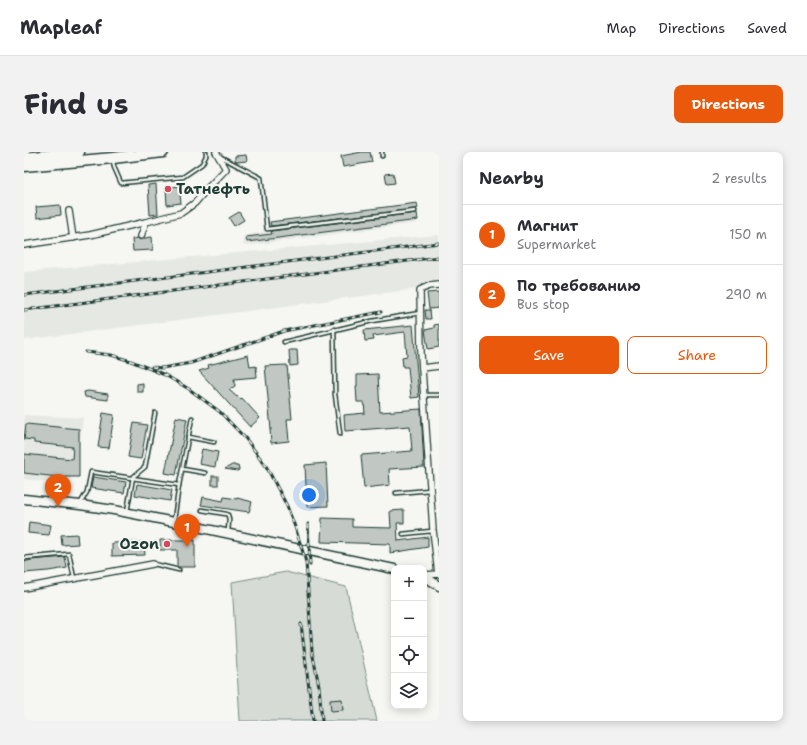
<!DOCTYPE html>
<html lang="en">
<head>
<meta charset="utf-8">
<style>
  :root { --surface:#fff; --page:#f2f2f3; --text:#2b2b33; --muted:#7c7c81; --line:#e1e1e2; --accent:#ea580c }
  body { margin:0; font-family:"Shantell Sans",sans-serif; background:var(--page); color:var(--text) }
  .controls { position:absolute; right:12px; bottom:12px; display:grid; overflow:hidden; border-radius:8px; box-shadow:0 2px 10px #0003 }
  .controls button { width:36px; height:36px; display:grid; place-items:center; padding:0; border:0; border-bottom:1px solid var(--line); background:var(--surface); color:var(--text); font:20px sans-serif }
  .you { position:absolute; left:285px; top:343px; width:14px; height:14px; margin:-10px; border:3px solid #fff; border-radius:50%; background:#1a73e8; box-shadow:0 0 0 6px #1a73e833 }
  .badge { display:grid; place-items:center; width:26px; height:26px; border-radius:50%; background:var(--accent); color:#fff; font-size:13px; font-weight:700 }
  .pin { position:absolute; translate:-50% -33px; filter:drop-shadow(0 1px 2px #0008) }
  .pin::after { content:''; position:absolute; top:21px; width:14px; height:12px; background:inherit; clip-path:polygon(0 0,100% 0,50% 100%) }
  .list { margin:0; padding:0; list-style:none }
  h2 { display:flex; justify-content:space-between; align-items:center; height:52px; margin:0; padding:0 16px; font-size:17px }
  h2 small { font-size:13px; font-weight:400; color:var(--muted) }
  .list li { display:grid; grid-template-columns:26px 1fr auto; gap:12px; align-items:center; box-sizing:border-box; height:60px; padding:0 16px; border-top:1px solid var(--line) }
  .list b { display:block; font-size:15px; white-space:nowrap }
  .list p { margin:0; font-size:13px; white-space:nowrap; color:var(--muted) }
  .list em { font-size:13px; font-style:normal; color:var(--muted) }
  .actions { display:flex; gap:8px; padding:12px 16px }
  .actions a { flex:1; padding:9px 0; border:1px solid var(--accent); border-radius:8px; text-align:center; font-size:14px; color:var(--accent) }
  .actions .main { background:var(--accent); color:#fff }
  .icon { flex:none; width:22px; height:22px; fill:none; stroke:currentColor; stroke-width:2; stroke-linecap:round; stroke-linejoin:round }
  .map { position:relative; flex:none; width:415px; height:569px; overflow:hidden; border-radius:8px }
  header { display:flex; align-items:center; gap:24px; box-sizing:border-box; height:56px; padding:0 20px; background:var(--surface); border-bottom:1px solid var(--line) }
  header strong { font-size:19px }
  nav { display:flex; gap:22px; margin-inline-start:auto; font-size:14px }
  .intro { display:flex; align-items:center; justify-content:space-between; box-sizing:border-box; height:96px; padding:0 24px }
  h1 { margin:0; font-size:28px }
  .button { padding:10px 18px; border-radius:8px; background:var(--accent); color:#fff; font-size:14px; font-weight:700 }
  main { display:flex; gap:24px; padding:0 24px }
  aside { flex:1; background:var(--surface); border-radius:8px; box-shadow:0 2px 10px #0003 }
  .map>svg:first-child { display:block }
  .built { fill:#e6e8e4 }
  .green { fill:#d6dbd6; stroke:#7a8c85 }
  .building { fill:#c1c8c3; stroke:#1f3d34 }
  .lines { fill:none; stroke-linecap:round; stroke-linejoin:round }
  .lane-casing { stroke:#1f3d34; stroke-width:5.5 }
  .street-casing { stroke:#1f3d34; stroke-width:8 }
  .secondary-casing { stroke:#1f3d34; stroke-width:11 }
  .highway-casing { stroke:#1f3d34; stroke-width:13 }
  .lane { stroke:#f6f6f2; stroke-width:2.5 }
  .street { stroke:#f6f6f2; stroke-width:5.5 }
  .secondary { stroke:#f6f6f2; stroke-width:8 }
  .highway { stroke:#f6f6f2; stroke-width:10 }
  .rail-casing { stroke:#1f3d34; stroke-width:3 }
  .rail { stroke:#f6f6f2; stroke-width:1.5; stroke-dasharray:4.5; stroke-linecap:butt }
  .poi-dot { fill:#d1495b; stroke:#f6f6f2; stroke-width:1.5 }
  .labels { text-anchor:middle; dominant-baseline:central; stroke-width:4; stroke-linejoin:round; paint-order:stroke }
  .poi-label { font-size:15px; font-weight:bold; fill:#1f3d34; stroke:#f6f6f2; text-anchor:start }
</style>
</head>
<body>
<header>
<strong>Mapleaf</strong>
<nav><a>Map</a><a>Directions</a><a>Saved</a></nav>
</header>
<div class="intro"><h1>Find us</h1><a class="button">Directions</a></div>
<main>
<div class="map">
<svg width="415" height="569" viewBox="0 0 415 569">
  <rect width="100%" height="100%" fill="#f6f6f2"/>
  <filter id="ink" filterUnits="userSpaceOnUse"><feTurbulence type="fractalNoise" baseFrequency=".025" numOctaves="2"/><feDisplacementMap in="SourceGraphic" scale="8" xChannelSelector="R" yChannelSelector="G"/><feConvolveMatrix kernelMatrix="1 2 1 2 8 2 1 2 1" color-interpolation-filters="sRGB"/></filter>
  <g filter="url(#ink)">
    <g class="built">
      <polygon points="391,52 393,71 220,94 219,84 239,80 239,72"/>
      <polygon points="415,83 415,134 0,188 0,120"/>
      <polygon points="0,263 59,266 55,295 55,325 48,325 44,333 0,327"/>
    </g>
    <polygon class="green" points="262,420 322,435 353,569 216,569 208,430"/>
    <g class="building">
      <polygon points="338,0 346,0 348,10 319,15 317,4"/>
      <polygon points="222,3 223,9 213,10 211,9 211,4"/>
      <polygon points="369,21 371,31 363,32 361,22"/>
      <polygon points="132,32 134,62 126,63 124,33"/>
      <polygon points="155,34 157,51 143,53 142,36"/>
      <polygon points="393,51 394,56 392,57 247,74 246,70"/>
      <polygon points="36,53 37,63 13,66 12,55"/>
      <polygon points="215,60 220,68 210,74 205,66"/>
      <polygon points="393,61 394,68 223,90 222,85 248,82 247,79"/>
      <polygon points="128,85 129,98 109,99 108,87 113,86 117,88 121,86"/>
      <polygon points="415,140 415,156 405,157 403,141"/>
      <polygon points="401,158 406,158 407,167 402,167"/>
      <polygon points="415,172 415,195 404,197 401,178 410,176 410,173"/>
      <polygon points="389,173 395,245 387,246 384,215 379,215 378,205 383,204 381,180 349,184 350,188 341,189 340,178"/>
      <polygon points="265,198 273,198 274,213 266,214"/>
      <polygon points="224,203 226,215 232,214 233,225 210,227 211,234 205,238 213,245 214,244 217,247 218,246 236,266 226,275 175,219 185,216 184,213"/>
      <polygon points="263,213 268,267 263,267 265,289 247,291 246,277 247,278 241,214"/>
      <polygon points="354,222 356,260 397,257 400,315 365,317 366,333 340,336 337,303 388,299 386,274 321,279 320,263 341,261 340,250 333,250 332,234 333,234 333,223"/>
      <polygon points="119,231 119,240 113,240 113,232"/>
      <polygon points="64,239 84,242 84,248 61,245 60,240"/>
      <polygon points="79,261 90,263 85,296 74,295"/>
      <polygon points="152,265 163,267 152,323 141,321"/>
      <polygon points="110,271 123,273 117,307 104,305"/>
      <polygon points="2,272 55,277 55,325 42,325 42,326 0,321 0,302 48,307 49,295 10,291 10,288 0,287"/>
      <polygon points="178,297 194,300 191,315 175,312"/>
      <polygon points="302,311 304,354 283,355 281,313"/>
      <polygon points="208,313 211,313 211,314 214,314 215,318 213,319 201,317"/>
      <rect x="188" y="324" width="6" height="9"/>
      <polygon points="69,325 102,330 100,341 67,336"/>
      <polygon points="113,332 148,338 146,349 111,343"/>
      <polygon points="179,345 199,349 200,345 213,347 213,346 225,349 228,350 225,360 177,353"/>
      <polygon points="380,358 380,371 373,371 374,389 404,385 404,395 366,401 366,392 297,390 298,366 328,367 328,375 367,376 366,359"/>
      <polygon points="5,370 27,373 25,383 4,381"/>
      <polygon points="53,382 54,392 38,393 37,383"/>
      <polygon points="136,388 171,388 171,415 153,415 153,398 136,398"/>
      <polygon points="120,390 121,403 88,404 88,391"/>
      <polygon points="41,405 43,416 24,419 0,421 0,410 7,408"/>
      <polygon points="318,547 319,558 307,559 306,548"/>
    </g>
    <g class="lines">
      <defs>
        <g id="lane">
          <polyline points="358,0 358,4"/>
          <polyline points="197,5 237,26 243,77 391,59"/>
          <polyline points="89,8 90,15 97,31 159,25 178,12 182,4 182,0"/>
          <polyline points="310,177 311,242 316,282"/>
          <polyline points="260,190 348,169 396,161"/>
          <polyline points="401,243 415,243"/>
          <polyline points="164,285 190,290"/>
          <polyline points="158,317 181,321"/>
          <polyline points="372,341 406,338"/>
          <polyline points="56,352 63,340 67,320 155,333"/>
          <polyline points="178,358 202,362 204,363 205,368 204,379"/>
          <polyline points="103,360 109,325 121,315 131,261"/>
          <polyline points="150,368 155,333 168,266"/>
          <polyline points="379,382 408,379"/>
          <polyline points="0,406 45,402 50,426"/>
          <polyline points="130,412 155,418"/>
        </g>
        <g id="street">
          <polyline points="45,59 49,86"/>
          <polyline points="117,84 122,70 157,61 171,51 182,38 202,17 192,0"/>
          <polyline points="0,93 66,83 122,70"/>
          <polyline points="398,216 415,214"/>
          <polyline points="414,422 409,378 397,202 396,138 405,134 415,133"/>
          <polyline points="400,423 415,422"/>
          <polyline points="0,436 129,412"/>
        </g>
        <g id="secondary">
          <polyline points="0,347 56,353 90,358 150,370 370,417"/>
          <polyline points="400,424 415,434"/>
        </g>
        <g id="highway">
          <polyline points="0,6 55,0"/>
          <polyline points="0,14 89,6 139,0"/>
        </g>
      </defs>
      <use href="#lane" class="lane-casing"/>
      <use href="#street" class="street-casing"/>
      <use href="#secondary" class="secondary-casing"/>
      <use href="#highway" class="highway-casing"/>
      <use href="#lane" class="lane"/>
      <use href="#street" class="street"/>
      <use href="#secondary" class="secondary"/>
      <use href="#highway" class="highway"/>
      <defs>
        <g id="rail">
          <polyline points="0,143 415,91"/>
          <polyline points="0,158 415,105"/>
          <polyline points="62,200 87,203 107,209 141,223 165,237 196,260 222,287 242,314 263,354 271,375 282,410 288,499 295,534 298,569"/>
          <polyline points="128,215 138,216 167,211 260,179 357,160"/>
          <polyline points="284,372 286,413"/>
          <polyline points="277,472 289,569"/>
        </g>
      </defs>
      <use href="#rail" class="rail-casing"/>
      <use href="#rail" class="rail"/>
    </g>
  </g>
  <g class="poi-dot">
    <circle cx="144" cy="37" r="4"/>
    <circle cx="143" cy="392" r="4"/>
  </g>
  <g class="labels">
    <g class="poi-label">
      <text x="152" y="37">Татнефть</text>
      <text x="135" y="392" text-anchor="end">Ozon</text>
    </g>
  </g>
</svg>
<div class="controls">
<button>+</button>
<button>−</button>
<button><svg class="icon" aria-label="locate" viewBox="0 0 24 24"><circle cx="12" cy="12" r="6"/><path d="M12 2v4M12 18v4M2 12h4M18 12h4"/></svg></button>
<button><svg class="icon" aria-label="layers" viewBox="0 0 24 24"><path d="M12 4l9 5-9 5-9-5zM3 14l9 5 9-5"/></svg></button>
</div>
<div class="you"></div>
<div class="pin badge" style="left:163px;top:395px">1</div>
<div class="pin badge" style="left:34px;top:355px">2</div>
</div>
<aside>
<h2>Nearby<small>2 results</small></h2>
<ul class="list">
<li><span class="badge">1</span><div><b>Магнит</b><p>Supermarket</p></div><em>150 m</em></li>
<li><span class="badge">2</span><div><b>По требованию</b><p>Bus stop</p></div><em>290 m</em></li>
</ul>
<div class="actions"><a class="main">Save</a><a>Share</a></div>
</aside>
</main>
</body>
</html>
